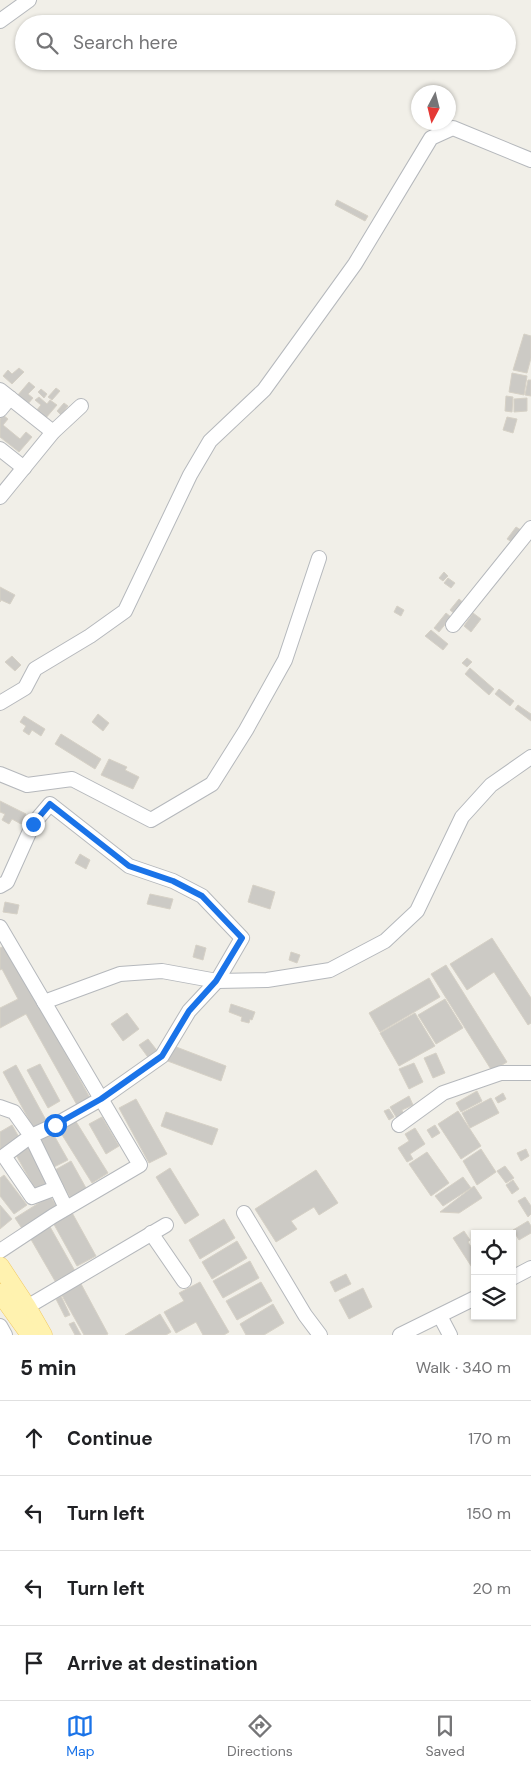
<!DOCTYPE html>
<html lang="en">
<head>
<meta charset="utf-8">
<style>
  :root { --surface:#fff; --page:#f6f6f6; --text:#202124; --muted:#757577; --line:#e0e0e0; --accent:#1a73e8 }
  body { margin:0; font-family:"DM Sans",sans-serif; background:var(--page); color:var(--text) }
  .controls { position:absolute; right:15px; bottom:15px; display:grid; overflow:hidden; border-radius:0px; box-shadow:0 1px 4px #0004 }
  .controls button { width:45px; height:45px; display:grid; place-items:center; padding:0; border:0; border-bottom:1px solid var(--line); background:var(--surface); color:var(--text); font:25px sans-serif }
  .compass { position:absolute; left:411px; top:85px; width:45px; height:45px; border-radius:50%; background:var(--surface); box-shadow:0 1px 4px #0004; rotate:187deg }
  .stop { position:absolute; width:15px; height:15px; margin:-11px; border:4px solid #1a73e8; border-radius:50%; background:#fff }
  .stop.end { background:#1a73e8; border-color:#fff; box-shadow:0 1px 5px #0008 }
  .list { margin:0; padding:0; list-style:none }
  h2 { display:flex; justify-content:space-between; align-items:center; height:65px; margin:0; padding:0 20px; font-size:21px }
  h2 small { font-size:16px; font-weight:400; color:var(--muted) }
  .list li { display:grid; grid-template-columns:32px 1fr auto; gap:15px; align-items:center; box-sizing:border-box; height:75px; padding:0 20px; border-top:1px solid var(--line) }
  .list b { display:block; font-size:19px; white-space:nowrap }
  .list em { font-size:16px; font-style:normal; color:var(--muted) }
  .icon { flex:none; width:28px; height:28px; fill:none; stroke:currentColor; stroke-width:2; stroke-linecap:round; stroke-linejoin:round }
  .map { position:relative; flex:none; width:531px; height:1335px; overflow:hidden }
  .search { position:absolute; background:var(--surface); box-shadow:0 1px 4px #0004; left:15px; right:15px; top:15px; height:55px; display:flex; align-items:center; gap:12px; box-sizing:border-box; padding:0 18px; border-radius:28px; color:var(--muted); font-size:19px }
  .sheet { height:365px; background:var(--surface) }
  nav { display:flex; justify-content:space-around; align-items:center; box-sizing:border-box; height:70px; border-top:1px solid var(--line); background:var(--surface); font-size:14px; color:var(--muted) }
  nav a { display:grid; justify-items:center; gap:2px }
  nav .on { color:var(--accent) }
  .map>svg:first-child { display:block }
  .building { fill:#cccac5; stroke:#d6d1c6 }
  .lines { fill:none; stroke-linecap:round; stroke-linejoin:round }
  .minor-casing { stroke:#b5b8bc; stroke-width:16 }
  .major-casing { stroke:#f2c960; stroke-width:19 }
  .minor { stroke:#fff; stroke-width:14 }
  .major { stroke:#fff2af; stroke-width:18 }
  .route { stroke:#1a73e8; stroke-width:6 }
</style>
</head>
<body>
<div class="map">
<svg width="531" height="1335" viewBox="0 0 531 1335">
  <rect width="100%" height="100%" fill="#f1efe8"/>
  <g class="building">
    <polygon points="337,200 368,216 365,221 335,205"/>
    <polygon points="524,334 531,336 531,358 527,373 513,370"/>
    <polygon points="19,368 24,372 12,384 3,376 8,370 12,374"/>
    <polygon points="512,373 527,376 524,395 509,392"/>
    <polygon points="528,380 531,380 531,396 525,395"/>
    <polygon points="29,382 35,387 28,394 33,398 27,405 17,396"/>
    <polygon points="56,388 60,391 52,400 48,397"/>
    <polygon points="41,389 47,394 44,398 38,392"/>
    <polygon points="506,396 513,397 512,412 505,411"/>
    <polygon points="39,397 47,404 50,400 57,405 45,419 36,411 41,405 35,400"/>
    <polygon points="527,398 527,411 514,412 514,399"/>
    <polygon points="64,403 68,406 61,415 57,411"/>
    <polygon points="3,415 8,419 3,425 20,439 26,432 32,437 19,452 0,437 0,419"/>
    <polygon points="507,417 517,419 513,433 503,430"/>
    <polygon points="516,527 521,530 512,542 507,539"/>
    <polygon points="444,572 448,576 443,581 439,578"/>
    <polygon points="448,578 455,583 451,588 444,583"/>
    <polygon points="0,587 15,595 10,604 1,600 0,602"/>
    <polygon points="459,599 465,604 456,615 450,610"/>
    <polygon points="397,606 404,610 401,616 394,612"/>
    <polygon points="446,613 451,617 439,632 434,628"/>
    <polygon points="473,613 481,619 471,632 464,626"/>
    <polygon points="431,630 448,644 443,650 425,636"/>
    <polygon points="12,656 21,665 15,671 5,662"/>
    <polygon points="467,658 472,662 467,667 462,663"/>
    <polygon points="470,668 494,689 489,695 465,674"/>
    <polygon points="499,689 514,701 510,706 495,694"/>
    <polygon points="518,705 531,714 531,721 515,709"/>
    <polygon points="98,714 109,723 103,731 92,722"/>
    <polygon points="24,716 45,729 41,736 32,730 29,735 23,731 26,726 20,722"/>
    <polygon points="61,734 101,759 95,769 55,744"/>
    <polygon points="109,759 127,767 125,770 139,777 133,789 101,775"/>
    <polygon points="0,801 26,814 21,824 12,819 9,824 2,820 5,814 0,812"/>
    <polygon points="80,854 90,860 86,869 75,863"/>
    <polygon points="253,885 275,892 270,909 248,902"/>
    <polygon points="150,894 173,899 170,909 147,904"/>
    <polygon points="5,902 19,905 17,914 3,912"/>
    <polygon points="492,938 531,998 531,1023 528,1025 494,972 467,990 450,964"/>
    <polygon points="6,945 90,1098 77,1105 26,1014 0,1028 0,1008 18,999 2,969 0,970 0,948"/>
    <polygon points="196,945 206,948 203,960 193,957"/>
    <polygon points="291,952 300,955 297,963 289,960"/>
    <polygon points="446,965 507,1062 492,1071 431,974"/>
    <polygon points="429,978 440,997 380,1032 369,1013"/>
    <polygon points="445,999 463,1028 436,1044 418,1015"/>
    <polygon points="231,1004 255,1012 252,1020 250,1019 249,1023 241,1021 242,1017 229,1012"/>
    <polygon points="127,1013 139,1029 123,1041 111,1024"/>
    <polygon points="415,1013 435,1046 399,1066 380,1033"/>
    <polygon points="148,1039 159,1053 150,1060 139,1045"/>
    <polygon points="171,1045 226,1066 221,1081 165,1060"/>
    <polygon points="436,1053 445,1073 433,1078 424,1058"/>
    <polygon points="414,1063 423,1082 409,1089 399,1069"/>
    <polygon points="40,1064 60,1101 48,1108 27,1070"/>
    <polygon points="16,1065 47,1122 34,1129 3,1072"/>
    <polygon points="477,1091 482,1101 461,1112 456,1103"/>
    <polygon points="503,1093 506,1099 498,1103 495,1098"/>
    <polygon points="409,1096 413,1105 402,1110 405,1117 398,1120 390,1107"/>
    <polygon points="491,1098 499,1113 470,1128 462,1113"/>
    <polygon points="136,1099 167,1154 149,1163 119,1108"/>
    <polygon points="389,1109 394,1117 389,1120 384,1111"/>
    <polygon points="458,1111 481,1146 461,1159 438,1124"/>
    <polygon points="166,1112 218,1129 212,1145 161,1126"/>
    <polygon points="102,1117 119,1146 106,1154 89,1124"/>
    <polygon points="75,1120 108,1173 92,1183 59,1130"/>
    <polygon points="12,1125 20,1139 0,1151 0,1132"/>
    <polygon points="435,1125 440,1133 432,1138 427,1130"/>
    <polygon points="415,1128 425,1144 410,1154 413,1159 407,1162 398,1148 409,1141 405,1134"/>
    <polygon points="51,1130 68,1160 54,1167 37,1138"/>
    <polygon points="29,1145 50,1183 36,1191 15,1153"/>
    <polygon points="481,1149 496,1172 477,1185 463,1161"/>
    <polygon points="526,1149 529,1156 521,1161 517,1153"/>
    <polygon points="427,1152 449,1183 431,1196 409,1164"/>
    <polygon points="71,1161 86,1188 70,1197 55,1170"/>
    <polygon points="505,1166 514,1178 506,1183 497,1171"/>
    <polygon points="170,1168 199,1215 185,1224 156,1177"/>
    <polygon points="316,1170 338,1203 319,1215 314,1207 291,1221 297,1229 276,1242 255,1209"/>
    <polygon points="4,1175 27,1205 14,1214 0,1196 0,1178"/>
    <polygon points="463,1177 471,1188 443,1206 435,1196"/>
    <polygon points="513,1180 519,1189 512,1194 506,1185"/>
    <polygon points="474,1186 482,1198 459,1213 440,1212"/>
    <polygon points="50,1196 58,1208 23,1230 15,1218"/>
    <polygon points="525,1197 531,1206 531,1214 528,1217 518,1201"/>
    <polygon points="0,1205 12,1219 0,1229"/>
    <polygon points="70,1209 96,1256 77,1266 51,1219"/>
    <polygon points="224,1219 235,1238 200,1259 189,1240"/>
    <polygon points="528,1221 531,1226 531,1233 519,1240 513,1230"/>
    <polygon points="49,1225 75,1271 55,1281 29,1236"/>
    <polygon points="464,1231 470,1240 468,1242 475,1253 475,1267 473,1269 453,1238"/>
    <polygon points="237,1241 247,1258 212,1279 202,1262"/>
    <polygon points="250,1261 259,1278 223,1298 213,1281"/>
    <polygon points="346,1274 351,1284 335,1292 330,1282"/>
    <polygon points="80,1282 108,1334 106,1335 84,1335 60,1292"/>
    <polygon points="200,1282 229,1332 224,1335 203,1335 196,1322 176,1333 164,1312 184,1301 179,1293"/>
    <polygon points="261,1282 272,1301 237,1320 226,1301"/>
    <polygon points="363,1288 372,1307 349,1319 339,1300"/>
    <polygon points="61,1296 70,1315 65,1317 56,1299"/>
    <polygon points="273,1304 284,1323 264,1335 246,1335 240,1324"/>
    <polygon points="160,1314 171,1332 166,1335 125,1335"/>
    <polygon points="74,1322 81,1335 75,1335 69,1324"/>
  </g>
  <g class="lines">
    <defs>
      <g id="minor">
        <polyline points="0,21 29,0"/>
        <polyline points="0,390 53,432"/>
        <polyline points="0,410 10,398"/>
        <polyline points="0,449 24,468"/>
        <polyline points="0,497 53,432 81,406"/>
        <polyline points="453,625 531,528"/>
        <polyline points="0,703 25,688 35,669 90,636 125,611 190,475 210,441 264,390 311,325 355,264 431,138 453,128 531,160"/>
        <polyline points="0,774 27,785 72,779 151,820 212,784 246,730 285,660 319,558"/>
        <polyline points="0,886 7,882 33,824 50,804 129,866 173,881 202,896 242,938 217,981 189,1011 162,1056 101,1099 55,1125 31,1136 66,1208"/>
        <polyline points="0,927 140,1165 53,1216 0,1251"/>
        <polyline points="44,1002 120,974 162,971 217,981 267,980 330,970 385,941 417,911 462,817 491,785 531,757"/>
        <polyline points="0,1107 14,1112 31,1136 4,1156 32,1197 56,1188"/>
        <polyline points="399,1125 443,1093 501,1073 531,1073"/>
        <polyline points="244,1213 305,1315 320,1335"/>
        <polyline points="151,1233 184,1281"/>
        <polyline points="512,1278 531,1268"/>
        <polyline points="27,1307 166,1225"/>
        <polyline points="440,1316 450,1335"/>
        <polyline points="0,1326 5,1335"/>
        <polyline points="400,1335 475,1298"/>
      </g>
      <g id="major">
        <polyline points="0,1266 27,1307 43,1335"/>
        <polyline points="0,1293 30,1335"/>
      </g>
    </defs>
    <use href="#minor" class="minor-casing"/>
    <use href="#major" class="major-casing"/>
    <use href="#minor" class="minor"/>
    <use href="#major" class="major"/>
  </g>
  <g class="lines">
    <polyline class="route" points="33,824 50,804 129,866 173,881 202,896 242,938 216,981 189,1011 162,1056 101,1099 55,1125"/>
  </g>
</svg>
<div class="controls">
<button><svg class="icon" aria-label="locate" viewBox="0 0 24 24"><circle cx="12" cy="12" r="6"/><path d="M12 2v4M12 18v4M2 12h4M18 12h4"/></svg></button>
<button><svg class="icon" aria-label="layers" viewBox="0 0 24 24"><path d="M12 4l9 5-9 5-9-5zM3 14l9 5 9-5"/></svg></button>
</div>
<svg class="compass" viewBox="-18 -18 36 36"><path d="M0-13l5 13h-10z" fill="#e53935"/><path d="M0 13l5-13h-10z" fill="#757577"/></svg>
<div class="stop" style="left:55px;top:1125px"></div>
<div class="stop end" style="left:33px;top:824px"></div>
<div class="search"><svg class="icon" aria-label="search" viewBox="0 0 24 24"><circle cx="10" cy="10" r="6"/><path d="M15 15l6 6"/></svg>Search here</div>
</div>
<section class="sheet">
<h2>5 min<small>Walk · 340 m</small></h2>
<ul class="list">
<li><svg class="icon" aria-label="ahead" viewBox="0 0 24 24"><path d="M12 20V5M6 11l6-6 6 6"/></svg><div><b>Continue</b></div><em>170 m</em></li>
<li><svg class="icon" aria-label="left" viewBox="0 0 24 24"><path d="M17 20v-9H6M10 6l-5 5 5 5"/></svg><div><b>Turn left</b></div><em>150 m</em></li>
<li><svg class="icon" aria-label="left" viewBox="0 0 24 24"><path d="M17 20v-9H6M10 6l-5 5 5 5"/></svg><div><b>Turn left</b></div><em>20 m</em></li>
<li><svg class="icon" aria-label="arrive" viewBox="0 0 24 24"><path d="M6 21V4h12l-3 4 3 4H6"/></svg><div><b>Arrive at destination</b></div></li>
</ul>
</section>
<nav>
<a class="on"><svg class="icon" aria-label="map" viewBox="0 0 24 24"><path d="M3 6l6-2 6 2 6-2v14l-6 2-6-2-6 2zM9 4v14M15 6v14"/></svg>Map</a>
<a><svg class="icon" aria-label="directions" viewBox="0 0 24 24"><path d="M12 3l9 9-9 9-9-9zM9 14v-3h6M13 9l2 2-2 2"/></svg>Directions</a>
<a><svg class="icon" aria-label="saved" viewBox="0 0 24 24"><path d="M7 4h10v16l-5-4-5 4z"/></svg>Saved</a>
</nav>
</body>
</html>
